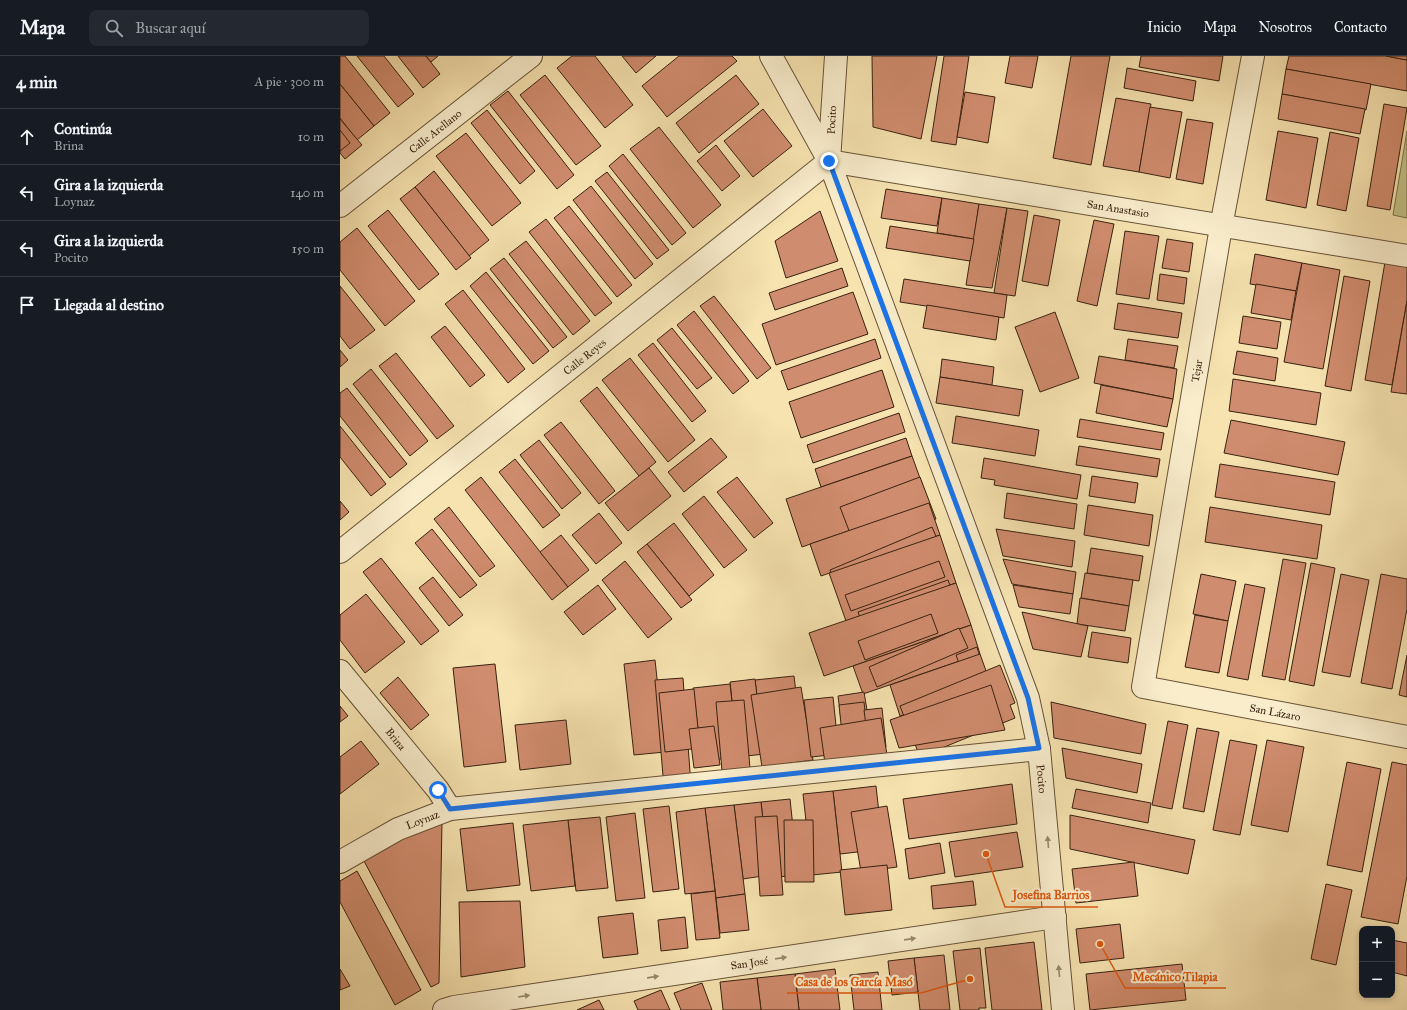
<!DOCTYPE html>
<html lang="es">
<head>
<meta charset="utf-8">
<style>
  :root { --surface:#171b24; --page:#242831; --text:#f1f3f6; --muted:#9ea1a6; --line:#363941 }
  body { margin:0; font-family:"IM FELL Great Primer",serif; background:var(--page); color:var(--text) }
  .controls { position:absolute; right:12px; bottom:12px; display:grid; overflow:hidden; border-radius:8px; box-shadow:0 2px 6px #0003 }
  .controls button { width:36px; height:36px; display:grid; place-items:center; padding:0; border:0; border-bottom:1px solid var(--line); background:var(--surface); color:var(--text); font:20px sans-serif }
  .stop { position:absolute; width:12px; height:12px; margin:-9px; border:3px solid #1a73e8; border-radius:50%; background:#fff }
  .stop.end { background:#1a73e8; border-color:#fff; box-shadow:0 1px 4px #0008 }
  .list { margin:0; padding:0; list-style:none }
  h2 { display:flex; justify-content:space-between; align-items:center; height:52px; margin:0; padding:0 16px; font-size:17px }
  h2 small { font-size:13px; font-weight:400; color:var(--muted) }
  .list li { display:grid; grid-template-columns:26px 1fr auto; gap:12px; align-items:center; box-sizing:border-box; height:56px; padding:0 16px; border-top:1px solid var(--line) }
  .list b { display:block; font-size:15px; white-space:nowrap }
  .list p { margin:0; font-size:13px; white-space:nowrap; color:var(--muted) }
  .list em { font-size:13px; font-style:normal; color:var(--muted) }
  .icon { flex:none; width:22px; height:22px; fill:none; stroke:currentColor; stroke-width:2; stroke-linecap:round; stroke-linejoin:round }
  .map { position:relative; flex:none; width:1067px; height:954px; overflow:hidden }
  header { display:flex; align-items:center; gap:24px; box-sizing:border-box; height:56px; padding:0 20px; background:var(--surface); border-bottom:1px solid var(--line) }
  header strong { font-size:19px }
  nav { display:flex; gap:22px; margin-inline-start:auto; font-size:14px }
  .search { width:280px; height:36px; background:var(--page); display:flex; align-items:center; gap:10px; box-sizing:border-box; padding:0 14px; border-radius:8px; color:var(--muted); font-size:15px }
  main { display:flex }
  aside { flex:1; background:var(--surface) }
  .map>svg:first-child { display:block }
  .green { fill:#c2c287; stroke:#7e724b }
  .building { fill:#d08c6e; stroke:#39220f }
  .lines { fill:none; stroke-linecap:round; stroke-linejoin:round }
  .minor-casing { stroke:#685237; stroke-width:24 }
  .tertiary-casing { stroke:#685237; stroke-width:24 }
  .minor { stroke:#f9edcc; stroke-width:22 }
  .tertiary { stroke:#f9edcc; stroke-width:22 }
  .oneway { fill:#99886e }
  .route { stroke:#1a73e8; stroke-width:5 }
  .labels { text-anchor:middle; dominant-baseline:central; stroke-width:4; stroke-linejoin:round; paint-order:stroke }
  .street-label { font-size:11px; fill:#39220f; stroke:#f9edcc }
  .leader { fill:none; stroke:#df560c; stroke-width:1.5 }
  .callout-dot { fill:#df560c; stroke:#f9edcc; stroke-width:1.5 }
  .callout-label { font-size:12px; text-anchor:middle; font-weight:bold; fill:#df560c; stroke:#f9edcc; stroke-width:4; stroke-linejoin:round; paint-order:stroke }
</style>
</head>
<body>
<header>
<strong>Mapa</strong>
<div class="search"><svg class="icon" aria-label="search" viewBox="0 0 24 24"><circle cx="10" cy="10" r="6"/><path d="M15 15l6 6"/></svg>Buscar aquí</div>
<nav><a>Inicio</a><a>Mapa</a><a>Nosotros</a><a>Contacto</a></nav>
</header>
<main>
<aside>
<h2>4 min<small>A pie · 300 m</small></h2>
<ul class="list">
<li><svg class="icon" aria-label="ahead" viewBox="0 0 24 24"><path d="M12 20V5M6 11l6-6 6 6"/></svg><div><b>Continúa</b><p>Brina</p></div><em>10 m</em></li>
<li><svg class="icon" aria-label="left" viewBox="0 0 24 24"><path d="M17 20v-9H6M10 6l-5 5 5 5"/></svg><div><b>Gira a la izquierda</b><p>Loynaz</p></div><em>140 m</em></li>
<li><svg class="icon" aria-label="left" viewBox="0 0 24 24"><path d="M17 20v-9H6M10 6l-5 5 5 5"/></svg><div><b>Gira a la izquierda</b><p>Pocito</p></div><em>150 m</em></li>
<li><svg class="icon" aria-label="arrive" viewBox="0 0 24 24"><path d="M6 21V4h12l-3 4 3 4H6"/></svg><div><b>Llegada al destino</b></div></li>
</ul>
</aside>
<div class="map">
<svg width="1067" height="954" viewBox="0 0 1067 954">
  <rect width="100%" height="100%" fill="#f6e3b0"/>
  <filter id="stains"><feTurbulence type="fractalNoise" baseFrequency=".005" numOctaves="4"/><feColorMatrix values="0 0 0 0 .2 0 0 0 0 .09 0 0 0 0 .02 0 0 0 .5 -.17"/></filter>
  <radialGradient id="worn" r=".72"><stop offset=".6" stop-color="#630" stop-opacity="0"/><stop offset="1" stop-color="#630" stop-opacity=".3"/></radialGradient>
  <polygon class="green" points="1067,75 1067,162 1053,159"/>
  <g class="building">
    <polygon points="0,0 5,0 50,57 34,70 0,28"/>
    <polygon points="17,0 44,0 74,38 58,51"/>
    <polygon points="58,0 86,0 100,18 83,32"/>
    <polygon points="86,0 98,0 91,6"/>
    <polygon points="232,0 255,0 293,49 265,72 217,12"/>
    <polygon points="282,0 316,0 296,17"/>
    <polygon points="339,0 392,0 397,5 327,61 302,30"/>
    <polygon points="532,0 597,0 581,83 533,71"/>
    <polygon points="604,0 629,0 616,89 591,85"/>
    <polygon points="670,0 698,0 692,32 665,27"/>
    <polygon points="731,0 770,0 751,109 713,102"/>
    <polygon points="801,0 883,0 879,25 799,11"/>
    <polygon points="949,0 1046,0 1067,4 1067,35 946,13"/>
    <polygon points="1046,0 1067,0 1067,4"/>
    <polygon points="787,12 856,25 853,45 784,32"/>
    <polygon points="946,13 1031,28 1026,54 942,38"/>
    <polygon points="205,19 261,90 236,109 180,39"/>
    <polygon points="396,19 419,48 359,97 336,67"/>
    <polygon points="0,28 34,70 17,84 0,62"/>
    <polygon points="168,35 234,119 217,133 150,49"/>
    <polygon points="625,36 655,41 648,87 617,81"/>
    <polygon points="942,38 1025,53 1020,78 938,63"/>
    <polygon points="776,42 811,48 799,116 763,110"/>
    <polygon points="1044,48 1067,52 1050,154 1027,150"/>
    <polygon points="810,51 842,56 830,122 799,116"/>
    <polygon points="423,53 452,90 413,121 384,85"/>
    <polygon points="147,54 195,115 180,128 131,67"/>
    <polygon points="0,63 22,89 5,103 0,97"/>
    <polygon points="847,63 873,67 863,128 836,123"/>
    <polygon points="319,71 381,149 353,172 290,93"/>
    <polygon points="0,74 10,87 0,95"/>
    <polygon points="938,75 978,82 966,152 926,144"/>
    <polygon points="990,76 1019,82 1006,155 977,149"/>
    <polygon points="126,77 181,147 152,170 96,100"/>
    <polygon points="376,89 400,120 382,135 357,105"/>
    <polygon points="283,98 346,177 332,189 269,110"/>
    <polygon points="94,115 149,184 129,200 75,131"/>
    <polygon points="267,116 329,194 317,203 255,125"/>
    <polygon points="251,130 313,208 295,223 233,144"/>
    <polygon points="75,131 131,202 116,214 60,143"/>
    <polygon points="546,133 602,142 597,170 541,162"/>
    <polygon points="602,142 639,148 634,183 597,177"/>
    <polygon points="639,148 667,152 652,232 626,229"/>
    <polygon points="229,150 292,229 277,241 214,162"/>
    <polygon points="667,152 688,155 675,240 654,237"/>
    <polygon points="48,154 99,218 79,234 28,170"/>
    <polygon points="480,155 498,205 446,222 435,185"/>
    <polygon points="694,159 720,164 708,230 682,225"/>
    <polygon points="206,163 272,247 255,260 189,176"/>
    <polygon points="754,164 774,168 757,250 737,245"/>
    <polygon points="550,170 634,183 630,205 546,192"/>
    <polygon points="17,172 75,245 45,270 0,214 0,186"/>
    <polygon points="785,175 819,180 809,243 776,238"/>
    <polygon points="827,183 853,187 849,216 822,212"/>
    <polygon points="186,185 250,265 233,279 169,198"/>
    <polygon points="915,198 962,207 956,235 910,228"/>
    <polygon points="164,202 227,281 213,292 150,213"/>
    <polygon points="1045,206 1067,210 1067,245 1052,329 1025,324"/>
    <polygon points="962,207 1000,214 983,313 944,306"/>
    <polygon points="502,212 508,230 435,254 429,237"/>
    <polygon points="146,216 209,295 193,308 130,230"/>
    <polygon points="820,218 847,222 844,248 817,244"/>
    <polygon points="1004,220 1030,225 1011,335 985,330"/>
    <polygon points="564,223 667,239 664,262 560,246"/>
    <polygon points="916,228 956,235 951,264 911,257"/>
    <polygon points="0,230 35,274 10,293 0,280"/>
    <polygon points="123,234 185,313 168,327 105,248"/>
    <polygon points="513,236 528,278 436,309 422,268"/>
    <polygon points="374,240 431,312 417,323 360,250"/>
    <polygon points="1067,245 1067,338 1051,336"/>
    <polygon points="778,247 842,257 838,282 774,273"/>
    <polygon points="587,249 659,261 656,284 583,272"/>
    <polygon points="354,255 409,325 393,338 337,269"/>
    <polygon points="715,256 739,322 700,336 675,271"/>
    <polygon points="903,260 941,266 937,293 899,287"/>
    <polygon points="105,270 145,319 130,331 91,281"/>
    <polygon points="332,272 372,322 357,333 317,284"/>
    <polygon points="535,283 541,302 448,334 441,315"/>
    <polygon points="788,283 838,290 834,312 785,304"/>
    <polygon points="313,287 366,355 352,366 298,299"/>
    <polygon points="0,294 8,304 0,311"/>
    <polygon points="897,295 938,302 935,325 893,318"/>
    <polygon points="56,297 114,370 97,383 39,310"/>
    <polygon points="759,300 837,313 833,343 754,327"/>
    <polygon points="290,302 355,384 328,406 262,324"/>
    <polygon points="602,303 654,311 652,329 600,321"/>
    <polygon points="31,313 88,385 70,400 13,328"/>
    <polygon points="542,314 554,351 461,382 449,346"/>
    <polygon points="600,321 683,334 679,360 596,347"/>
    <polygon points="893,323 981,337 976,369 889,355"/>
    <polygon points="761,329 833,343 827,371 756,357"/>
    <polygon points="257,331 316,406 299,420 240,345"/>
    <polygon points="7,332 67,408 50,422 0,360 0,337"/>
    <polygon points="559,357 565,376 473,407 467,389"/>
    <polygon points="616,360 699,374 695,400 612,387"/>
    <polygon points="740,363 824,377 821,394 737,381"/>
    <polygon points="891,364 1005,386 998,419 884,397"/>
    <polygon points="221,366 275,435 259,448 204,379"/>
    <polygon points="0,370 46,428 31,440 0,401"/>
    <polygon points="371,382 387,401 344,436 328,416"/>
    <polygon points="566,382 572,400 481,431 475,413"/>
    <polygon points="199,384 241,437 222,453 180,399"/>
    <polygon points="739,390 820,403 817,421 736,409"/>
    <polygon points="572,400 589,447 462,491 446,443"/>
    <polygon points="644,402 741,419 737,443 654,429 655,424 641,422"/>
    <polygon points="175,403 220,459 203,472 159,416"/>
    <polygon points="880,408 995,426 990,459 875,441"/>
    <polygon points="309,412 331,440 288,475 265,447"/>
    <polygon points="752,420 798,427 795,447 749,440"/>
    <polygon points="141,421 228,531 212,544 125,434"/>
    <polygon points="397,421 433,467 414,482 377,436"/>
    <polygon points="580,421 596,463 516,493 500,451"/>
    <polygon points="667,437 737,448 734,473 664,462"/>
    <polygon points="364,440 407,494 384,512 342,458"/>
    <polygon points="0,445 9,456 0,464"/>
    <polygon points="589,447 600,479 481,520 470,488"/>
    <polygon points="748,449 813,459 809,490 744,479"/>
    <polygon points="109,451 155,510 140,521 94,463"/>
    <polygon points="870,451 982,469 977,503 865,486"/>
    <polygon points="259,457 282,487 256,508 232,479"/>
    <polygon points="334,467 374,519 349,540 307,488"/>
    <polygon points="592,471 601,492 499,536 490,514"/>
    <polygon points="92,473 137,529 120,542 75,487"/>
    <polygon points="656,473 735,485 732,511 663,500"/>
    <polygon points="221,479 249,514 228,531 200,496"/>
    <polygon points="600,479 616,527 506,565 489,517"/>
    <polygon points="307,488 352,544 341,552 297,496"/>
    <polygon points="751,492 803,500 799,525 747,517"/>
    <polygon points="41,502 99,575 81,589 23,516"/>
    <polygon points="663,503 736,516 733,538 672,528"/>
    <polygon points="943,503 966,507 945,624 922,620"/>
    <polygon points="285,505 332,563 308,582 262,524"/>
    <polygon points="599,505 605,521 511,555 505,539"/>
    <polygon points="971,507 995,512 974,630 949,625"/>
    <polygon points="745,517 793,524 789,550 741,542"/>
    <polygon points="861,518 896,525 888,565 853,558"/>
    <polygon points="1001,518 1029,524 1010,621 982,616"/>
    <polygon points="1041,518 1067,523 1067,553 1052,633 1021,627"/>
    <polygon points="93,521 123,559 109,570 79,532"/>
    <polygon points="608,524 616,546 526,578 518,556"/>
    <polygon points="616,527 631,569 484,620 469,577"/>
    <polygon points="905,528 925,532 908,624 887,620"/>
    <polygon points="258,529 276,553 243,579 224,556"/>
    <polygon points="673,529 733,538 730,558 679,551"/>
    <polygon points="26,538 65,586 25,617 0,584 0,559"/>
    <polygon points="740,542 789,550 785,575 737,568"/>
    <polygon points="682,556 748,570 741,601 693,593"/>
    <polygon points="591,558 598,577 525,604 518,585"/>
    <polygon points="855,559 888,565 879,617 845,611"/>
    <polygon points="631,569 640,598 523,638 513,610"/>
    <polygon points="619,572 628,592 537,631 529,611"/>
    <polygon points="752,576 791,582 788,607 748,601"/>
    <polygon points="637,591 643,611 623,618 616,599"/>
    <polygon points="640,598 651,629 560,660 550,629"/>
    <polygon points="1067,599 1067,641 1059,639"/>
    <polygon points="315,604 325,696 294,699 284,608"/>
    <polygon points="155,608 166,706 124,711 113,612"/>
    <polygon points="660,609 675,647 670,649 675,662 580,701 560,650"/>
    <polygon points="454,620 463,694 424,698 415,624"/>
    <polygon points="58,621 89,659 71,674 40,637"/>
    <polygon points="343,622 351,729 324,732 315,624"/>
    <polygon points="415,623 424,698 398,701 390,626"/>
    <polygon points="390,628 398,701 362,705 353,632"/>
    <polygon points="651,629 665,674 559,692 550,664"/>
    <polygon points="461,631 473,704 422,711 411,639"/>
    <polygon points="354,633 360,692 325,696 319,637"/>
    <polygon points="524,636 528,660 501,664 498,640"/>
    <polygon points="493,641 499,698 471,701 464,644"/>
    <polygon points="404,644 410,712 382,715 376,646"/>
    <polygon points="524,646 529,693 504,696 499,649"/>
    <polygon points="711,646 806,668 801,698 714,682"/>
    <polygon points="0,650 8,660 0,666"/>
    <polygon points="542,652 546,691 529,693 524,654"/>
    <polygon points="541,662 548,705 486,714 480,672"/>
    <polygon points="226,664 231,708 180,714 175,669"/>
    <polygon points="828,665 848,669 832,753 812,749"/>
    <polygon points="374,670 380,709 354,712 349,673"/>
    <polygon points="857,672 879,676 864,756 843,752"/>
    <polygon points="890,684 917,689 900,779 873,774"/>
    <polygon points="927,684 964,691 948,776 911,769"/>
    <polygon points="21,685 39,708 0,738 0,701"/>
    <polygon points="722,692 802,708 797,737 726,722"/>
    <polygon points="1007,706 1041,713 1022,816 987,809"/>
    <polygon points="1052,706 1067,709 1067,820 1058,868 1021,861"/>
    <polygon points="672,728 677,768 569,783 563,743"/>
    <polygon points="536,730 543,793 500,798 493,735"/>
    <polygon points="736,733 811,747 808,767 732,752"/>
    <polygon points="493,735 502,816 472,819 463,738"/>
    <polygon points="450,743 458,819 429,822 421,746"/>
    <polygon points="421,746 429,819 403,823 394,749"/>
    <polygon points="394,749 405,838 376,842 365,752"/>
    <polygon points="329,750 339,833 313,836 303,753"/>
    <polygon points="547,750 557,811 521,816 511,756"/>
    <polygon points="365,752 375,835 345,838 336,756"/>
    <polygon points="295,757 305,842 276,845 266,761"/>
    <polygon points="730,759 855,784 848,818 730,793"/>
    <polygon points="437,760 443,839 420,840 415,761"/>
    <polygon points="260,761 268,832 236,835 228,764"/>
    <polygon points="228,764 235,830 191,835 183,769"/>
    <polygon points="444,764 473,764 474,826 445,826"/>
    <polygon points="102,766 99,927 91,931 24,805 57,782"/>
    <polygon points="173,767 180,829 127,835 120,773"/>
    <polygon points="677,776 683,811 615,821 609,786"/>
    <polygon points="600,787 605,817 569,823 565,793"/>
    <polygon points="794,806 798,840 736,847 732,813"/>
    <polygon points="547,809 552,854 505,859 500,814"/>
    <polygon points="17,815 81,934 55,949 0,846 0,825"/>
    <polygon points="633,825 636,849 593,853 591,830"/>
    <polygon points="986,828 1012,834 996,909 971,903"/>
    <polygon points="375,835 380,882 356,884 351,838"/>
    <polygon points="405,838 409,874 380,877 376,842"/>
    <polygon points="180,845 185,911 121,921 119,846"/>
    <polygon points="293,857 298,898 263,902 258,861"/>
    <polygon points="345,861 348,892 321,895 318,864"/>
    <polygon points="780,868 784,902 740,907 736,873"/>
    <polygon points="1052,884 1067,887 1067,920 1052,916"/>
    <polygon points="694,886 702,954 652,954 645,892"/>
    <polygon points="640,892 646,952 639,952 639,954 620,954 613,895"/>
    <polygon points="1022,897 1022,910 1020,910"/>
    <polygon points="604,899 610,954 580,954 574,902"/>
    <polygon points="574,902 578,936 552,939 548,905"/>
    <polygon points="842,908 846,944 750,954 746,918"/>
    <polygon points="0,913 10,930 0,934"/>
    <polygon points="495,913 500,954 459,954 455,918"/>
    <polygon points="538,916 542,954 514,954 510,919"/>
    <polygon points="455,918 459,954 421,954 417,922"/>
    <polygon points="417,922 421,954 383,954 380,926"/>
    <polygon points="362,927 372,954 341,954 334,937"/>
    <polygon points="321,934 330,954 298,954 294,945"/>
    <polygon points="259,944 264,954 237,954"/>
  </g>
  <g class="lines">
    <defs>
      <g id="minor">
        <polyline points="431,0 489,105"/>
        <path id="s1" d="M913,0L881,171L803,631L1067,681"/>
        <path id="s2" d="M0,150L191,0"/>
        <path id="s3" d="M0,615L98,734L110,753"/>
        <path id="s4" d="M0,806L58,773L110,753L699,693"/>
        <path id="s5" d="M104,954L114,951L715,861"/>
      </g>
      <g id="tertiary">
        <path id="s6" d="M496,0L489,105L688,642L699,693L723,954"/>
        <path id="s7" d="M489,105L1067,200"/>
        <path id="s8" d="M0,496L489,105"/>
      </g>
    </defs>
    <use href="#minor" class="minor-casing"/>
    <use href="#tertiary" class="tertiary-casing"/>
    <use href="#minor" class="minor"/>
    <use href="#tertiary" class="tertiary"/>
  </g>
  <defs><path id="oneway-solid" d="M-6-.8H1V-3.2L6.5 0L1 3.2V.8H-6Z"/></defs>
  <g class="oneway">
    <use href="#oneway-solid" transform="translate(708 786) rotate(-95)"/>
    <use href="#oneway-solid" transform="translate(570 883) rotate(-8)"/>
    <use href="#oneway-solid" transform="translate(441 902) rotate(-8)"/>
    <use href="#oneway-solid" transform="translate(719 915) rotate(-95)"/>
    <use href="#oneway-solid" transform="translate(313 921) rotate(-8)"/>
    <use href="#oneway-solid" transform="translate(184 940) rotate(-9)"/>
  </g>
  <g class="lines">
    <polyline class="route" points="98,734 110,753 699,692 688,642 489,105"/>
  </g>
  <g class="labels">
    <g class="street-label">
      <text transform="translate(492 64) rotate(-87)">Pocito</text>
      <text stroke="none"><textPath href="#s2" startOffset="121">Calle Arellano</textPath></text>
      <text stroke="none"><textPath href="#s7" startOffset="293">San Anastasio</textPath></text>
      <text stroke="none"><textPath href="#s8" startOffset="313">Calle Reyes</textPath></text>
      <text transform="translate(857 315) rotate(-80)">Tejar</text>
      <text stroke="none"><textPath href="#s1" startOffset="775">San Lázaro</textPath></text>
      <text stroke="none"><textPath href="#s3" startOffset="88">Brina</textPath></text>
      <text stroke="none"><textPath href="#s6" startOffset="760">Pocito</textPath></text>
      <text stroke="none"><textPath href="#s4" startOffset="93">Loynaz</textPath></text>
      <text stroke="none"><textPath href="#s5" startOffset="309">San José</textPath></text>
    </g>
  </g>
  <path class="leader" d="M646 798L665 851H758M760 888L785 932H886M630 923L581 937H447"/>
  <g class="callout-dot">
    <circle cx="646" cy="798" r="4"/>
    <circle cx="760" cy="888" r="4"/>
    <circle cx="630" cy="923" r="4"/>
  </g>
  <g class="callout-label">
    <text x="711" y="843">Josefina Barrios</text>
    <text x="835" y="925">Mecánico Tilapia</text>
    <text x="514" y="930">Casa de los García Masó</text>
  </g>
  <rect width="100%" height="100%" filter="url(#stains)"/>
  <rect width="100%" height="100%" fill="url(#worn)"/>
</svg>
<div class="controls">
<button>+</button>
<button>−</button>
</div>
<div class="stop" style="left:98px;top:734px"></div>
<div class="stop end" style="left:489px;top:105px"></div>
</div>
</main>
</body>
</html>
